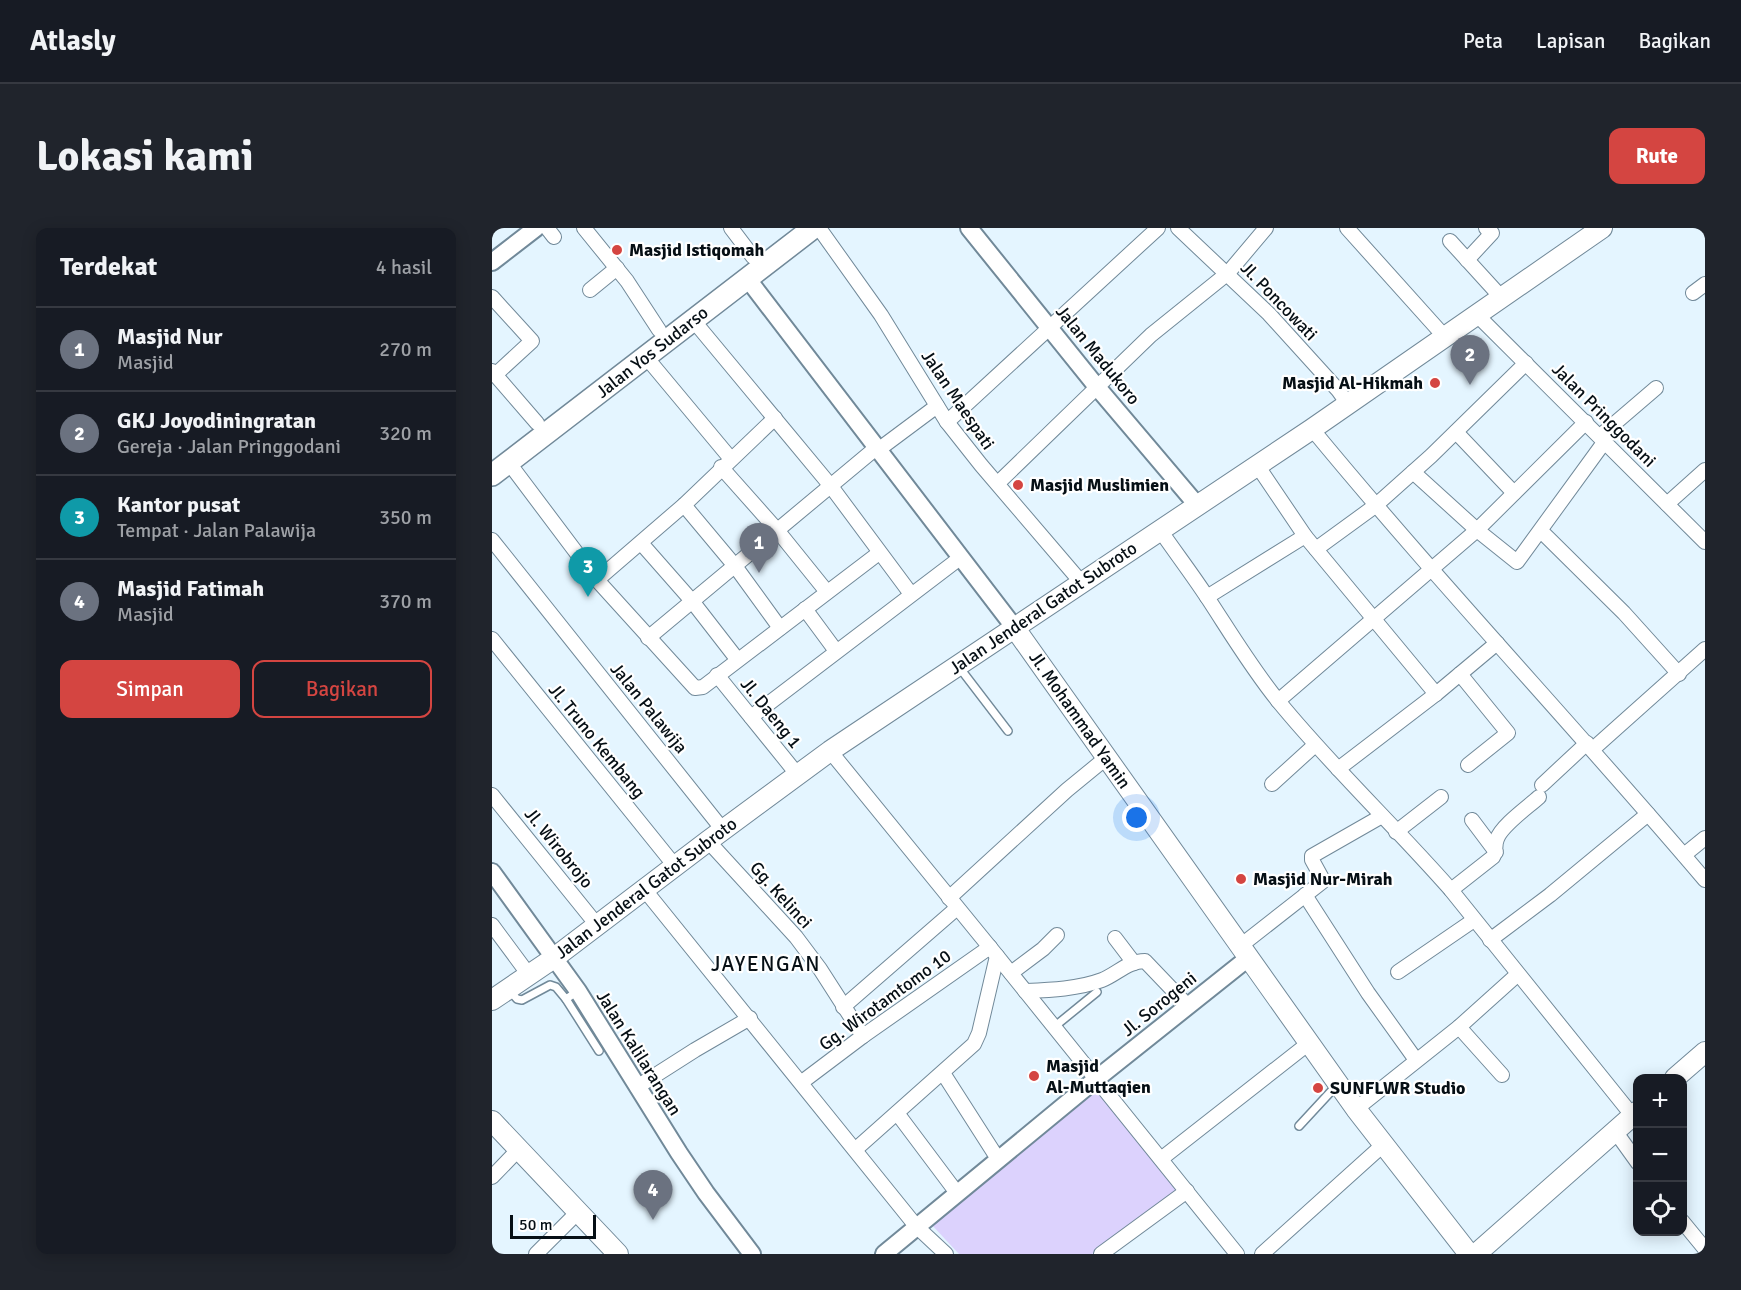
<!DOCTYPE html>
<html lang="id">
<head>
<meta charset="utf-8">
<style>
  :root { --surface:#171b24; --page:#20242c; --text:#f1f3f6; --muted:#9ea1a6; --line:#363941; --accent:#d44541 }
  body { margin:0; font-family:Signika,sans-serif; background:var(--page); color:var(--text) }
  .controls { position:absolute; right:18px; bottom:18px; display:grid; overflow:hidden; border-radius:12px; box-shadow:0 3px 15px #0003 }
  .controls button { width:54px; height:54px; display:grid; place-items:center; padding:0; border:0; border-bottom:2px solid var(--line); background:var(--surface); color:var(--text); font:30px sans-serif }
  .scale { position:absolute; left:18px; bottom:15px; width:86px; box-sizing:border-box; padding-left:6px; border:3px solid #060f15; border-top:0; font-size:16px; line-height:21px; white-space:nowrap; color:#060f15; -webkit-text-stroke:4px #fff; paint-order:stroke }
  .you { position:absolute; left:645px; top:590px; width:21px; height:21px; margin:-15px; border:4px solid #fff; border-radius:50%; background:#1a73e8; box-shadow:0 0 0 9px #1a73e833 }
  .badge { display:grid; place-items:center; width:39px; height:39px; border-radius:50%; background:var(--accent); color:#fff; font-size:20px; font-weight:700 }
  .pin { position:absolute; translate:-50% -50px; filter:drop-shadow(0 2px 3px #0008) }
  .pin::after { content:''; position:absolute; top:32px; width:21px; height:18px; background:inherit; clip-path:polygon(0 0,100% 0,50% 100%) }
  .list { margin:0; padding:0; list-style:none }
  h2 { display:flex; justify-content:space-between; align-items:center; height:78px; margin:0; padding:0 24px; font-size:26px }
  h2 small { font-size:20px; font-weight:400; color:var(--muted) }
  .list li { display:grid; grid-template-columns:39px 1fr auto; gap:18px; align-items:center; box-sizing:border-box; height:84px; padding:0 24px; border-top:2px solid var(--line) }
  .list b { display:block; font-size:22px; white-space:nowrap }
  .list p { margin:0; font-size:20px; white-space:nowrap; color:var(--muted) }
  .list em { font-size:20px; font-style:normal; color:var(--muted) }
  .actions { display:flex; gap:12px; padding:18px 24px }
  .actions a { flex:1; padding:14px 0; border:2px solid var(--accent); border-radius:12px; text-align:center; font-size:21px; color:var(--accent) }
  .actions .main { background:var(--accent); color:#fff }
  .icon { flex:none; width:33px; height:33px; fill:none; stroke:currentColor; stroke-width:2; stroke-linecap:round; stroke-linejoin:round }
  .map { position:relative; flex:none; width:1213px; height:1026px; overflow:hidden; border-radius:12px }
  header { display:flex; align-items:center; gap:36px; box-sizing:border-box; height:84px; padding:0 30px; background:var(--surface); border-bottom:2px solid var(--line) }
  header strong { font-size:28px }
  nav { display:flex; gap:33px; margin-inline-start:auto; font-size:21px }
  .intro { display:flex; align-items:center; justify-content:space-between; box-sizing:border-box; height:144px; padding:0 36px }
  h1 { margin:0; font-size:42px }
  .button { padding:15px 27px; border-radius:12px; background:var(--accent); color:#fff; font-size:21px; font-weight:700 }
  main { display:flex; gap:36px; padding:0 36px }
  aside { flex:1; background:var(--surface); border-radius:12px; box-shadow:0 3px 15px #0003 }
  .map>svg:first-child { display:block }
  .green { fill:#dcd2fd }
  .lines { fill:none; stroke-linecap:round; stroke-linejoin:round }
  .service-casing { stroke:#718999; stroke-width:10 }
  .minor-casing { stroke:#718999; stroke-width:16 }
  .tertiary-casing { stroke:#718999; stroke-width:20 }
  .secondary-casing { stroke:#718999; stroke-width:22 }
  .primary-casing { stroke:#718999; stroke-width:24 }
  .service { stroke:#fff; stroke-width:7 }
  .minor { stroke:#fff; stroke-width:14 }
  .tertiary { stroke:#fff; stroke-width:16 }
  .secondary { stroke:#fff; stroke-width:20 }
  .primary { stroke:#fff; stroke-width:21 }
  .poi-dot { fill:#d44541; stroke:#fff; stroke-width:2 }
  .labels { text-anchor:middle; dominant-baseline:central; stroke-width:4.5; stroke-linejoin:round; paint-order:stroke }
  .poi-label { font-size:18px; font-weight:bold; fill:#060f15; stroke:#fff; text-anchor:start }
  .street-label { font-size:18px; fill:#060f15; stroke:#fff }
  .quarter-label { font-size:21px; letter-spacing:1.5px; fill:#060f15; stroke:#fff }
</style>
</head>
<body>
<header>
<strong>Atlasly</strong>
<nav><a>Peta</a><a>Lapisan</a><a>Bagikan</a></nav>
</header>
<div class="intro"><h1>Lokasi kami</h1><a class="button">Rute</a></div>
<main>
<aside>
<h2>Terdekat<small>4 hasil</small></h2>
<ul class="list">
<li><span class="badge" style="background:#6b7280">1</span><div><b>Masjid Nur</b><p>Masjid</p></div><em>270 m</em></li>
<li><span class="badge" style="background:#6b7280">2</span><div><b>GKJ Joyodiningratan</b><p>Gereja · Jalan Pringgodani</p></div><em>320 m</em></li>
<li><span class="badge" style="background:#0f9aa8">3</span><div><b>Kantor pusat</b><p>Tempat · Jalan Palawija</p></div><em>350 m</em></li>
<li><span class="badge" style="background:#6b7280">4</span><div><b>Masjid Fatimah</b><p>Masjid</p></div><em>370 m</em></li>
</ul>
<div class="actions"><a class="main">Simpan</a><a>Bagikan</a></div>
</aside>
<div class="map">
<svg width="1213" height="1026" viewBox="0 0 1213 1026">
  <rect width="100%" height="100%" fill="#e4f5ff"/>
  <polygon class="green" points="606,862 689,962 600,1026 467,1026 438,995"/>
  <g class="lines">
    <defs>
      <g id="service">
        <polyline points="467,439 516,503"/>
        <polyline points="18,763 25,771 30,772 58,757 64,759 74,771 86,763"/>
        <polyline points="74,771 107,823"/>
        <polyline points="562,799 605,764"/>
        <polyline points="807,898 844,858"/>
      </g>
      <g id="minor">
        <polyline points="55,0 62,9"/>
        <polyline points="92,0 135,53 167,102"/>
        <polyline points="239,0 261,29"/>
        <polyline points="327,0 389,87 455,194 489,237 589,354"/>
        <polyline points="686,0 777,86 846,162 856,176"/>
        <polyline points="855,0 952,108"/>
        <polyline points="958,13 1009,69"/>
        <polyline points="975,32 1000,5 994,0"/>
        <polyline points="98,62 125,40"/>
        <polyline points="1201,65 1213,56"/>
        <polyline points="0,69 40,113 3,147"/>
        <polyline points="984,86 1213,314"/>
        <polyline points="201,92 338,257 419,366"/>
        <polyline points="154,129 239,231"/>
        <polyline points="0,143 45,195"/>
        <polyline points="455,194 666,0"/>
        <path d="M820,201C947,355 1084,500 1213,652"/>
        <polyline points="964,204 1022,265"/>
        <polyline points="1108,208 1164,160"/>
        <polyline points="386,222 445,178"/>
        <polyline points="17,235 105,352 203,460 211,459 387,325"/>
        <polyline points="765,237 813,308 944,466"/>
        <polyline points="229,239 285,302 335,364"/>
        <polyline points="921,244 985,302 1025,334 1113,213"/>
        <polyline points="506,255 659,107 736,45 774,0"/>
        <polyline points="1175,276 1213,242"/>
        <polyline points="192,277 243,338 288,400"/>
        <path d="M668,302C683,324 700,346 715,369C738,404 760,441 787,474C841,540 903,598 959,662L1140,887"/>
        <polyline points="1049,303 1132,385 1187,446"/>
        <polyline points="0,312 231,602"/>
        <polyline points="149,315 200,373 245,431"/>
        <polyline points="824,321 883,278 939,228 1034,135"/>
        <polyline points="105,352 192,277 283,190"/>
        <polyline points="715,369 813,308"/>
        <polyline points="313,381 344,423"/>
        <polyline points="156,410 384,220"/>
        <polyline points="0,411 183,638"/>
        <polyline points="968,446 1016,505 976,537"/>
        <polyline points="225,447 305,546"/>
        <polyline points="786,473 985,302 1094,194"/>
        <polyline points="259,489 468,330"/>
        <polyline points="1101,521 1213,421"/>
        <polyline points="338,523 505,728 745,1026"/>
        <polyline points="846,541 944,466 1005,415"/>
        <polyline points="780,556 823,517"/>
        <polyline points="1050,557 1095,515"/>
        <polyline points="0,567 105,697"/>
        <polyline points="980,592 1004,624"/>
        <polyline points="904,604 949,569"/>
        <polyline points="216,613 304,709 328,741 371,808"/>
        <polyline points="1192,627 1213,610"/>
        <polyline points="152,661 424,998 454,1026"/>
        <path d="M959,662L1001,629C1005,623 1002,617 1005,611C1009,598 1036,579 1047,569"/>
        <polyline points="813,667 876,765 924,832"/>
        <polyline points="457,670 575,562 614,530"/>
        <polyline points="0,697 37,747"/>
        <polyline points="623,710 642,735"/>
        <polyline points="998,712 1058,667 1156,586"/>
        <polyline points="747,719 830,654 831,652 820,632 820,628 890,588"/>
        <polyline points="906,744 982,692"/>
        <polyline points="519,745 551,721 565,707"/>
        <path d="M533,763C558,762 586,761 610,752C625,746 636,733 653,733L696,778"/>
        <polyline points="351,779 465,680"/>
        <polyline points="967,799 1010,847"/>
        <polyline points="451,845 506,931"/>
        <polyline points="310,854 371,808 498,719"/>
        <polyline points="145,859 203,822 258,790"/>
        <polyline points="864,881 967,799 1026,746"/>
        <polyline points="405,885 465,965"/>
        <polyline points="1123,903 1146,935"/>
        <polyline points="364,921 482,816 487,805 505,728"/>
        <polyline points="669,931 817,815"/>
        <polyline points="0,949 27,921"/>
        <polyline points="1190,993 1213,1021"/>
        <polyline points="44,1026 87,983"/>
        <polyline points="609,1026 695,963"/>
        <polyline points="770,1026 891,917"/>
      </g>
      <g id="tertiary">
        <polyline points="477,0 605,159 705,277"/>
        <polyline points="0,34 44,0"/>
        <polyline points="255,50 522,399"/>
        <polyline points="0,644 86,763 187,925 214,965 260,1026"/>
        <polyline points="392,1026 603,852 755,731"/>
      </g>
      <g id="secondary">
        <polyline points="522,399 864,881 977,1026"/>
        <polyline points="0,772 62,730 216,613 338,523 820,201 1110,0"/>
        <polyline points="1183,850 1213,824"/>
        <polyline points="0,893 126,1026"/>
        <polyline points="984,1026 1146,883"/>
      </g>
      <polyline id="primary" points="0,247 321,0"/>
    </defs>
    <use href="#service" class="service-casing"/>
    <use href="#minor" class="minor-casing"/>
    <use href="#tertiary" class="tertiary-casing"/>
    <use href="#secondary" class="secondary-casing"/>
    <use href="#primary" class="primary-casing"/>
    <use href="#service" class="service"/>
    <use href="#minor" class="minor"/>
    <use href="#tertiary" class="tertiary"/>
    <use href="#secondary" class="secondary"/>
    <use href="#primary" class="primary"/>
  </g>
  <g class="poi-dot">
    <circle cx="125" cy="22" r="6"/>
    <circle cx="943" cy="155" r="6"/>
    <circle cx="526" cy="257" r="6"/>
    <circle cx="749" cy="651" r="6"/>
    <circle cx="542" cy="848" r="6"/>
    <circle cx="826" cy="860" r="6"/>
  </g>
  <g class="labels">
    <g class="poi-label">
      <text x="137" y="22">Masjid Istiqomah</text>
      <text x="931" y="155" text-anchor="end">Masjid Al-Hikmah</text>
      <text x="538" y="257">Masjid Muslimien</text>
      <text x="761" y="651">Masjid Nur-Mirah</text>
      <text x="554" y="838">Masjid<tspan x="554" dy="21">Al-Muttaqien</tspan></text>
      <text x="838" y="860">SUNFLWR Studio</text>
    </g>
    <g class="street-label">
      <text transform="translate(787 73) rotate(46)">Jl. Poncowati</text>
      <text transform="translate(160 124) rotate(-38)">Jalan Yos Sudarso</text>
      <text transform="translate(606 127) rotate(51)">Jalan Madukoro</text>
      <text transform="translate(466 172) rotate(56)">Jalan Maespati</text>
      <text transform="translate(1112 187) rotate(45)">Jalan Pringgodani</text>
      <text transform="translate(551 380) rotate(-34)">Jalan Jenderal Gatot Subroto</text>
      <text transform="translate(157 480) rotate(51)">Jalan Palawija</text>
      <text transform="translate(279 485) rotate(51)">Jl. Daeng 1</text>
      <text transform="translate(588 492) rotate(55)">Jl. Mohammad Yamin</text>
      <text transform="translate(105 513) rotate(51)">Jl. Truno Kembang</text>
      <text transform="translate(67 620) rotate(51)">Jl. Wirobrojo</text>
      <text transform="translate(154 660) rotate(-37)">Jalan Jenderal Gatot Subroto</text>
      <text transform="translate(289 667) rotate(48)">Gg. Kelinci</text>
      <text transform="translate(393 772) rotate(-36)">Gg. Wirotamtomo 10</text>
      <text transform="translate(667 776) rotate(-39)">Jl. Sorogeni</text>
      <text transform="translate(147 825) rotate(58)">Jalan Kalilarangan</text>
    </g>
    <g class="quarter-label">
      <text x="274" y="736">JAYENGAN</text>
    </g>
  </g>
</svg>
<div class="controls">
<button>+</button>
<button>−</button>
<button><svg class="icon" aria-label="locate" viewBox="0 0 24 24"><circle cx="12" cy="12" r="6"/><path d="M12 2v4M12 18v4M2 12h4M18 12h4"/></svg></button>
</div>
<div class="scale">50 m</div>
<div class="you"></div>
<div class="pin badge" style="left:267px;top:345px;background:#6b7280">1</div>
<div class="pin badge" style="left:978px;top:157px;background:#6b7280">2</div>
<div class="pin badge" style="left:96px;top:369px;background:#0f9aa8">3</div>
<div class="pin badge" style="left:161px;top:992px;background:#6b7280">4</div>
</div>
</main>
</body>
</html>
